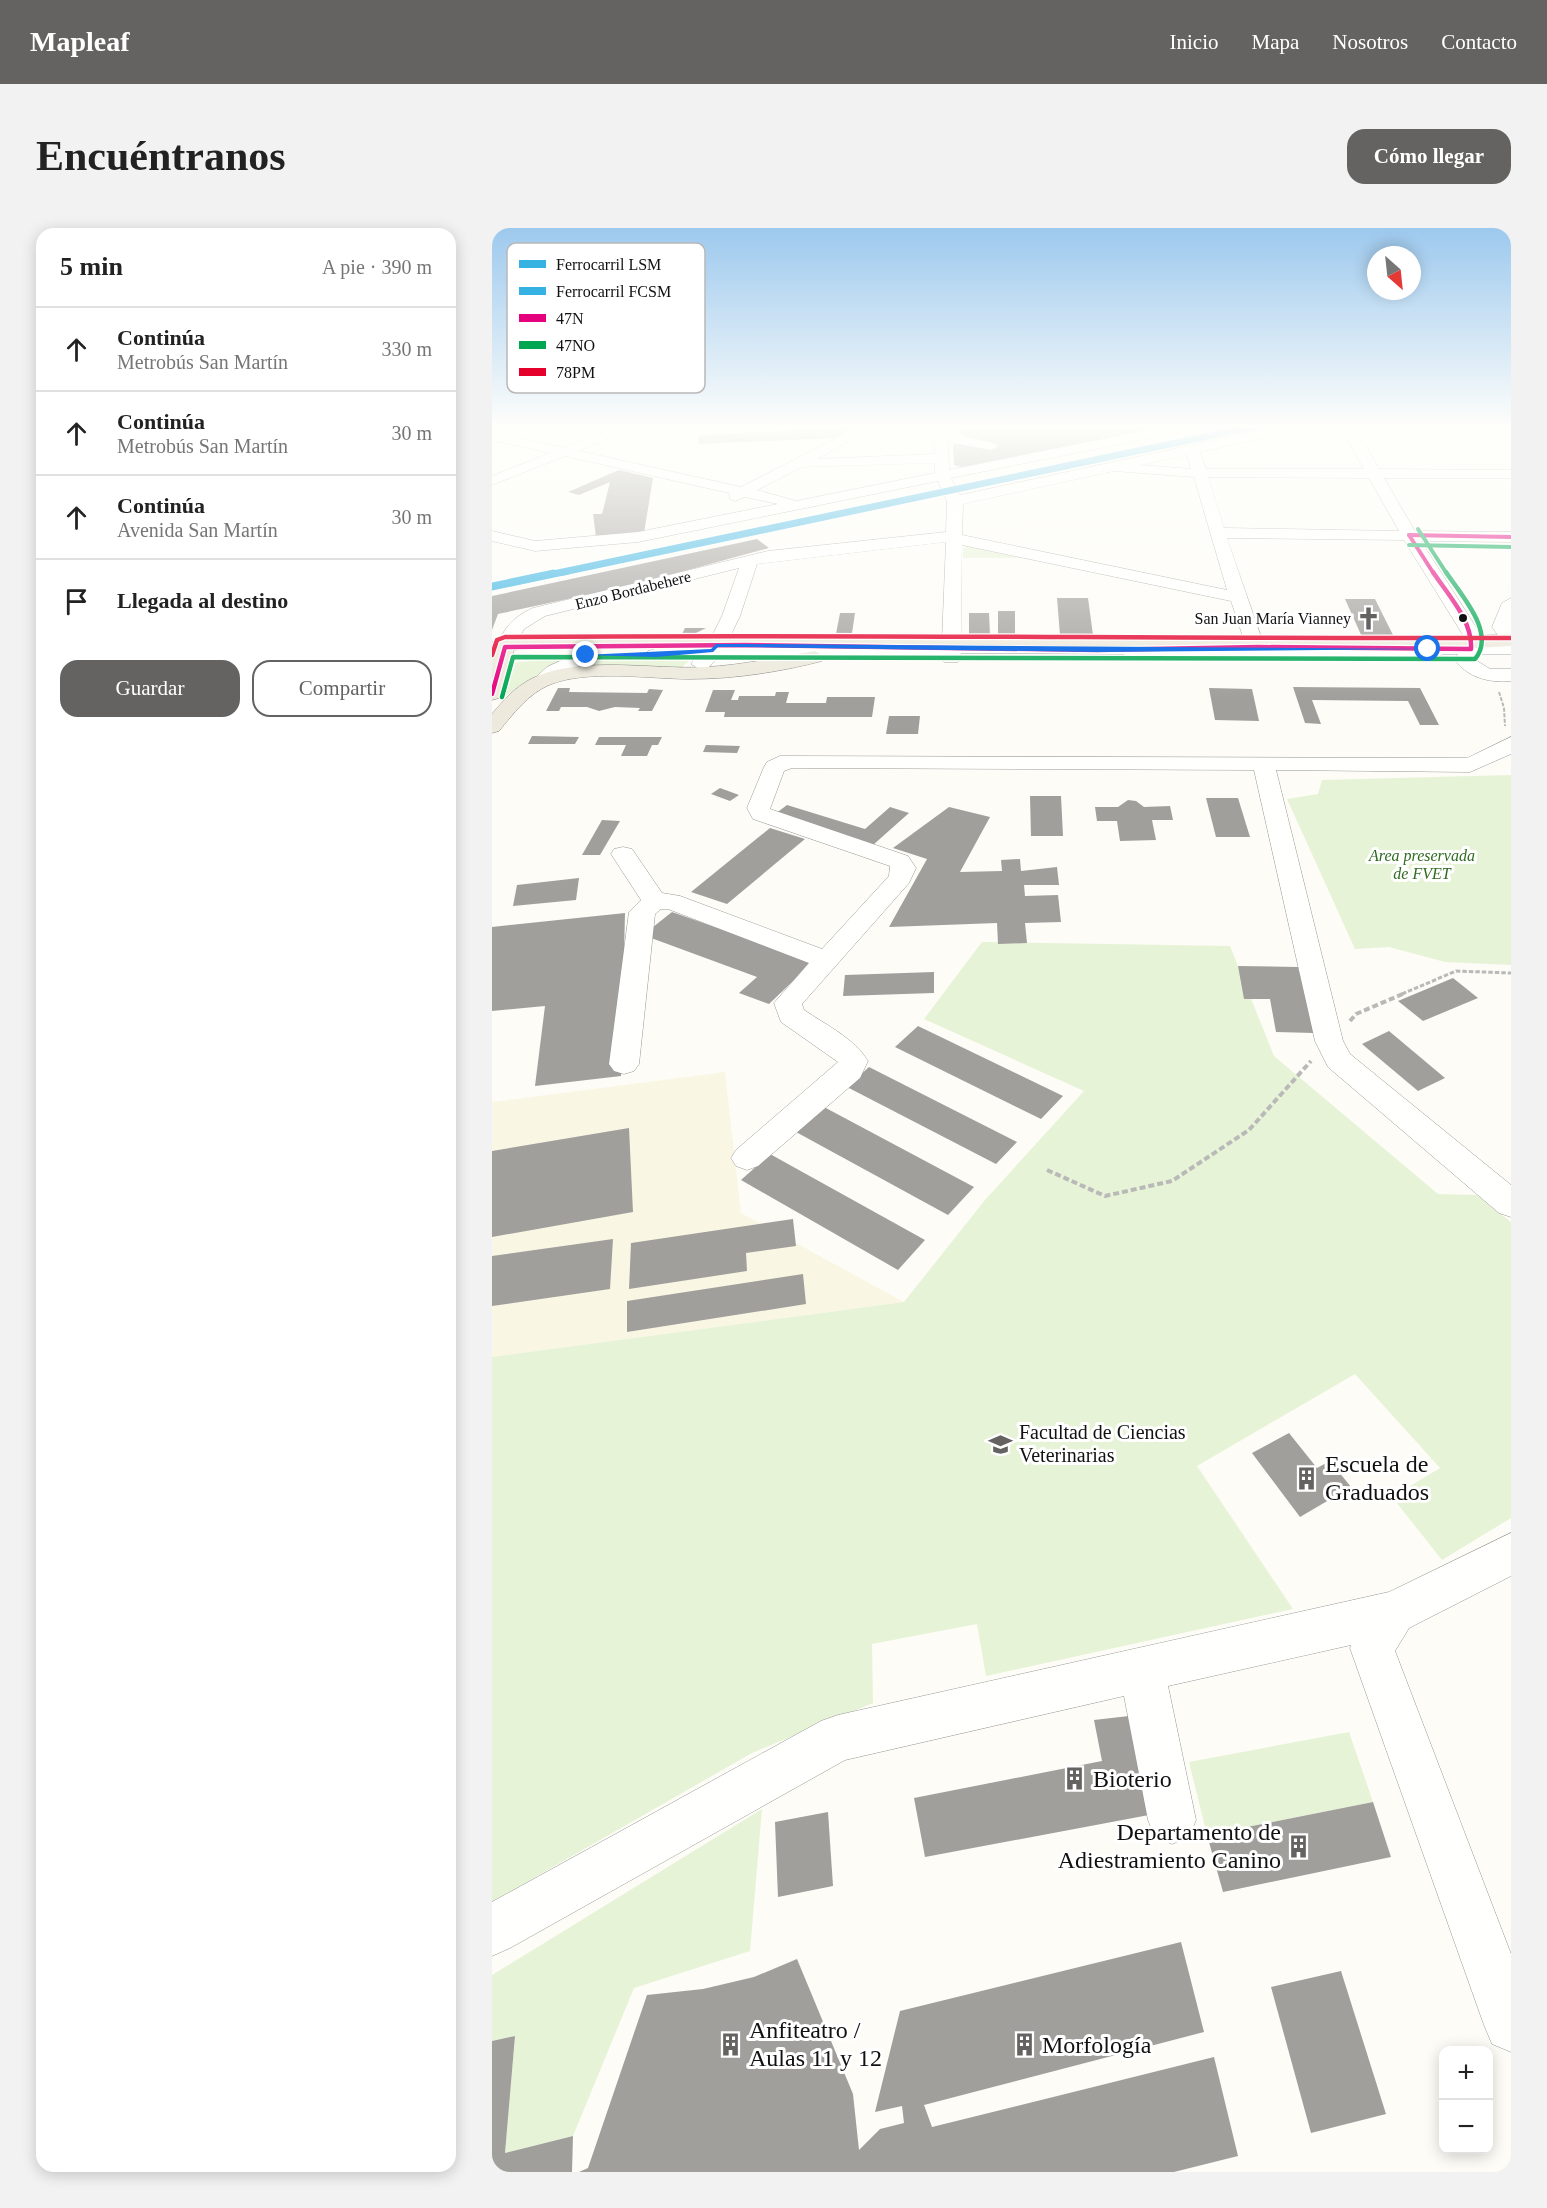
<!DOCTYPE html>
<html lang="es">
<head>
<meta charset="utf-8">
<style>
  :root { --surface:#fff; --page:#f2f2f2; --text:#222; --muted:#767676; --line:#e0e0e0; --accent:#646362 }
  body { margin:0; font-family:Georgia,serif; background:var(--page); color:var(--text) }
  .controls { position:absolute; right:18px; bottom:18px; display:grid; overflow:hidden; border-radius:12px; box-shadow:0 3px 15px #0003 }
  .controls button { width:54px; height:54px; display:grid; place-items:center; padding:0; border:0; border-bottom:2px solid var(--line); background:var(--surface); color:var(--text); font:30px sans-serif }
  .compass { position:absolute; left:875px; top:18px; width:54px; height:54px; border-radius:50%; background:var(--surface); box-shadow:0 3px 15px #0003; rotate:153deg }
  .stop { position:absolute; width:18px; height:18px; margin:-14px; border:4px solid #1a73e8; border-radius:50%; background:#fff }
  .stop.end { background:#1a73e8; border-color:#fff; box-shadow:0 2px 6px #0008 }
  .list { margin:0; padding:0; list-style:none }
  h2 { display:flex; justify-content:space-between; align-items:center; height:78px; margin:0; padding:0 24px; font-size:26px }
  h2 small { font-size:20px; font-weight:400; color:var(--muted) }
  .list li { display:grid; grid-template-columns:39px 1fr auto; gap:18px; align-items:center; box-sizing:border-box; height:84px; padding:0 24px; border-top:2px solid var(--line) }
  .list b { display:block; font-size:22px; white-space:nowrap }
  .list p { margin:0; font-size:20px; white-space:nowrap; color:var(--muted) }
  .list em { font-size:20px; font-style:normal; color:var(--muted) }
  .actions { display:flex; gap:12px; padding:18px 24px }
  .actions a { flex:1; padding:14px 0; border:2px solid var(--accent); border-radius:18px; text-align:center; font-size:21px; color:var(--accent) }
  .actions .main { background:var(--accent); color:#fff }
  .icon { flex:none; width:33px; height:33px; fill:none; stroke:currentColor; stroke-width:2; stroke-linecap:round; stroke-linejoin:round }
  .map { position:relative; flex:none; width:1019px; height:1944px; overflow:hidden; border-radius:18px }
  header { display:flex; align-items:center; gap:36px; box-sizing:border-box; height:84px; padding:0 30px; background:var(--accent); color:#fff }
  header strong { font-size:28px }
  nav { display:flex; gap:33px; margin-inline-start:auto; font-size:21px }
  .intro { display:flex; align-items:center; justify-content:space-between; box-sizing:border-box; height:144px; padding:0 36px }
  h1 { margin:0; font-size:42px }
  .button { padding:15px 27px; border-radius:18px; background:var(--accent); color:#fff; font-size:21px; font-weight:700 }
  main { display:flex; gap:36px; padding:0 36px }
  aside { flex:1; background:var(--surface); border-radius:18px; box-shadow:0 3px 15px #0003 }
  .map>svg:first-child { display:block }
  .farmland { fill:#f9f7e4 }
  .green { fill:#e7f3d7 }
  .building { fill:#a19f9c }
  .lines { fill:none; stroke-linecap:round; stroke-linejoin:round }
  .minor-casing { stroke:#979795; stroke-width:1 }
  .major-casing { stroke:#858482; stroke-width:1 }
  .path-far2 { stroke:#b9b9b8; stroke-width:2; stroke-dasharray:4 1.5; stroke-linecap:butt }
  .path-far1 { stroke:#b9b9b8; stroke-width:3; stroke-dasharray:4.5 2; stroke-linecap:butt }
  .path { stroke:#b9b9b8; stroke-width:4; stroke-dasharray:6 3; stroke-linecap:butt }
  .minor { fill:#fffffe; fill-rule:evenodd }
  .major { fill:#ede9dc; fill-rule:evenodd }
  .bus-1-far1-casing { stroke:#fff; stroke-width:6 }
  .bus-1-casing { stroke:#fff; stroke-width:7 }
  .bus-2-far1-casing { stroke:#fff; stroke-width:6 }
  .bus-2-casing { stroke:#fff; stroke-width:7 }
  .bus-3-casing { stroke:#fff; stroke-width:7 }
  .bus-1-far1 { stroke:#e5007d; stroke-width:4 }
  .bus-1 { stroke:#e5007d; stroke-width:4.5 }
  .bus-2-far1 { stroke:#00a651; stroke-width:4 }
  .bus-2 { stroke:#00a651; stroke-width:4.5 }
  .bus-3 { stroke:#e4002b; stroke-width:4.5 }
  .rail-1-far1-casing { stroke:#fff; stroke-width:6 }
  .rail-1-casing { stroke:#fff; stroke-width:8 }
  .rail-2-far1-casing { stroke:#fff; stroke-width:6 }
  .rail-2-casing { stroke:#fff; stroke-width:8 }
  .rail-1-far1 { stroke:#35b2e2; stroke-width:4 }
  .rail-1 { stroke:#35b2e2; stroke-width:5 }
  .rail-2-far1 { stroke:#35b2e2; stroke-width:4 }
  .rail-2 { stroke:#35b2e2; stroke-width:5 }
  .route { fill:#1a73e8 }
  .bus-dot { fill:#111; stroke:#fff; stroke-width:2 }
  .labels { text-anchor:middle; dominant-baseline:central; stroke-width:6; stroke-linejoin:round; paint-order:stroke }
  .far-street-label { font-size:16px; fill:#111; stroke:#fff }
  .far-poi-label { font-size:16px; fill:#111; stroke:#fff; text-anchor:end }
  .far-park-label { font-size:16px; font-style:italic; fill:#2f6b1f; stroke:#fff }
  .poi-label { font-size:20px; fill:#111; stroke:#fff; text-anchor:start }
  .near-poi-label { font-size:24px; fill:#111; stroke:#fff; text-anchor:start }
  .key { fill:#fff; stroke:#b8b8b8; stroke-width:1.5 }
  .key-label { font-size:16px; fill:#111 }
</style>
</head>
<body>
<header>
<strong>Mapleaf</strong>
<nav><a>Inicio</a><a>Mapa</a><a>Nosotros</a><a>Contacto</a></nav>
</header>
<div class="intro"><h1>Encuéntranos</h1><a class="button">Cómo llegar</a></div>
<main>
<aside>
<h2>5 min<small>A pie · 390 m</small></h2>
<ul class="list">
<li><svg class="icon" aria-label="ahead" viewBox="0 0 24 24"><path d="M12 20V5M6 11l6-6 6 6"/></svg><div><b>Continúa</b><p>Metrobús San Martín</p></div><em>330 m</em></li>
<li><svg class="icon" aria-label="ahead" viewBox="0 0 24 24"><path d="M12 20V5M6 11l6-6 6 6"/></svg><div><b>Continúa</b><p>Metrobús San Martín</p></div><em>30 m</em></li>
<li><svg class="icon" aria-label="ahead" viewBox="0 0 24 24"><path d="M12 20V5M6 11l6-6 6 6"/></svg><div><b>Continúa</b><p>Avenida San Martín</p></div><em>30 m</em></li>
<li><svg class="icon" aria-label="arrive" viewBox="0 0 24 24"><path d="M6 21V4h12l-3 4 3 4H6"/></svg><div><b>Llegada al destino</b></div></li>
</ul>
<div class="actions"><a class="main">Guardar</a><a>Compartir</a></div>
</aside>
<div class="map">
<svg width="1019" height="1944" viewBox="0 0 1019 1944">
  <rect width="100%" height="100%" fill="#fdfcf7"/>
  <polygon class="farmland" points="233,844 249,985 412,1074 0,1129 0,874"/>
  <g class="green">
    <polygon points="476,317 528,329 529,330 471,330 471,321"/>
    <path d="M72,431C64,436 16,467 13,468L24,434Z"/>
    <polygon points="198,432 190,439 65,442 96,433"/>
    <polygon points="1019,547 1019,737 953,734 897,719 863,721 795,571 826,566 830,552"/>
    <polygon points="490,714 738,718 782,828 946,966 985,967 1019,994 1019,1290 950,1332 900,1269 948,1240 863,1146 705,1238 801,1381 494,1448 485,1396 380,1416 381,1475 260,1525 0,1674 0,1129 412,1074 493,972 592,863 432,791"/>
    <polygon points="857,1504 881,1574 715,1607 697,1534"/>
    <polygon points="270,1581 258,1723 142,1760 81,1908 13,1925 23,1808 0,1813 0,1747"/>
  </g>
  <g class="building">
    <polygon points="359,200 343,210 206,216 207,207"/>
    <polygon points="461,200 661,200 661,201 470,239 462,237 461,217 478,211"/>
    <polygon points="127,242 161,250 152,305 104,309 101,286 110,286 118,254 87,267 76,264"/>
    <polygon points="265,311 277,320 141,357 6,386 0,402 0,368"/>
    <polygon points="565,370 596,370 601,407 568,407"/>
    <polygon points="853,371 883,371 902,409 870,409"/>
    <rect x="506" y="383" width="17" height="25"/>
    <polygon points="348,385 363,385 360,405 344,406"/>
    <polygon points="477,385 497,385 498,407 477,408"/>
    <polygon points="193,400 214,400 202,406 190,406"/>
    <polygon points="801,459 928,460 947,497 928,497 916,473 820,472 829,496 813,495"/>
    <polygon points="66,460 78,460 77,464 155,465 157,461 171,462 160,483 146,483 148,480 123,479 107,483 95,479 69,479 67,483 54,483"/>
    <polygon points="717,460 760,461 767,493 723,492"/>
    <polygon points="221,462 243,462 239,472 246,472 247,468 283,468 284,464 297,464 294,475 334,475 335,469 383,469 380,489 232,489 233,484 213,484"/>
    <polygon points="397,488 428,488 426,506 394,506"/>
    <polygon points="40,508 87,509 83,516 36,516"/>
    <polygon points="107,509 170,509 166,517 160,517 155,528 129,528 134,517 103,517"/>
    <polygon points="214,517 248,518 245,525 211,524"/>
    <polygon points="228,560 247,567 238,573 219,566"/>
    <polygon points="538,568 569,568 571,608 539,608"/>
    <polygon points="714,570 746,570 758,609 724,609"/>
    <polygon points="636,572 644,573 652,579 678,578 681,592 660,592 664,612 628,613 625,593 605,593 603,579 626,579"/>
    <polygon points="295,577 373,601 398,579 417,585 381,617 283,586"/>
    <polygon points="457,579 498,589 468,644 510,643 509,632 528,631 529,643 565,639 567,657 532,657 533,668 566,667 569,694 533,695 535,715 506,716 505,695 397,699 435,631 401,620"/>
    <polygon points="110,592 128,593 108,627 90,627"/>
    <polygon points="278,600 313,611 235,676 199,664"/>
    <polygon points="87,650 84,672 21,678 25,657"/>
    <polygon points="180,684 321,734 277,776 247,765 265,749 151,707"/>
    <polygon points="133,685 129,848 43,858 53,778 0,783 0,699"/>
    <polygon points="746,738 806,739 822,805 784,804 778,771 752,771"/>
    <polygon points="442,744 442,765 351,768 353,747"/>
    <polygon points="961,750 986,770 931,793 906,773"/>
    <polygon points="426,798 571,868 549,891 403,819"/>
    <polygon points="897,803 953,850 926,863 870,816"/>
    <polygon points="377,839 525,914 504,936 355,859"/>
    <polygon points="332,879 482,959 456,987 304,904"/>
    <polygon points="137,900 141,984 0,1009 0,923"/>
    <polygon points="278,926 433,1012 406,1042 249,952"/>
    <polygon points="301,991 304,1018 254,1025 255,1043 137,1061 139,1015"/>
    <polygon points="121,1011 118,1061 0,1078 0,1028"/>
    <polygon points="311,1046 314,1076 135,1104 135,1073"/>
    <polygon points="797,1205 825,1240 838,1233 859,1259 808,1289 760,1225"/>
    <polygon points="637,1488 657,1587 433,1629 422,1570 610,1533 602,1492"/>
    <polygon points="881,1574 899,1629 731,1664 715,1607"/>
    <polygon points="336,1584 341,1658 286,1669 283,1594"/>
    <polygon points="689,1714 712,1804 432,1877 440,1899 722,1829 746,1928 682,1944 87,1944 96,1940 155,1767 211,1761 262,1749 305,1731 361,1866 367,1922 388,1901 412,1895 410,1878 383,1884 408,1783"/>
    <polygon points="849,1743 894,1886 819,1905 779,1759"/>
    <polygon points="23,1808 13,1925 81,1908 80,1944 0,1944 0,1813"/>
  </g>
  <g class="lines">
    <defs>
      <g id="minor">
        <path d="M120,200H138L87,223L249,259L364,200H381L325,231L443,226L442,210L405,200H456V206L499,214L506,218L499,222L456,214L457,242L666,200H693L687,204L459,250L468,267L779,200H805L799,204L708,224L714,241H872L849,200H863L887,241L1019,242V250H892L923,303L1019,304V314L929,313L989,407V415L1011,414L1000,399L1010,375L1019,370V426H985L982,431L998,441H1019V453C997,455 976,450 962,431L966,426H951L942,431H640L631,426L469,425L466,434H452L449,430L250,428L226,429L216,440L209,442L199,436L204,430L156,431L153,427L156,423L163,421L215,418L230,388L247,340L53,388L32,401L20,423H6L4,419C12,400 22,388 41,380L276,323L454,304L455,273L446,253L146,314L43,323L0,313V303L43,313L146,304L286,276L253,269L243,273L238,271L237,265L73,228L0,257V248L58,225L0,212V204L71,220ZM695,227L699,241L649,237ZM443,235V245L304,273L265,262L310,239ZM622,243L702,249L735,362L470,307L471,276ZM716,249L877,250L907,303L732,300ZM735,310L912,312L971,407L970,415H921L913,419H767L771,415ZM454,314L450,413H435L426,418L234,417L248,388L265,336ZM470,317L739,373L753,415L757,419H672L663,414L469,413Z"/>
        <polygon points="94,421 101,423 104,427 101,431 69,447 57,457 43,457 40,453 55,439"/>
        <path d="M1019,509V526L978,544L784,542L851,813L858,826L1019,957V989L1007,985L836,839L823,813L762,542L300,540L292,543L278,581L416,628L424,640L417,655L310,776L312,782C334,797 362,810 376,833L368,850L266,938L255,942L244,938L239,930L244,922L346,834L289,794L282,775L317,735L176,681H169L163,686L147,836L142,843L132,846L122,843L117,836L137,684L149,672L119,626L122,621L131,619L140,621L170,665L188,668L330,721L397,648L398,638L261,591L255,580L272,539L275,534L288,528L975,530Z"/>
        <polygon points="1019,1305 1019,1348 917,1400 903,1423 1019,1726 1019,1824 1000,1816 992,1797 858,1420 859,1417 676,1458 704,1592 697,1609 680,1616 663,1609 656,1592 632,1468 353,1532 18,1720 0,1728 0,1674 329,1493 346,1487 897,1364"/>
      </g>
      <g id="major">
        <polygon points="1019,406 1019,418 934,423 45,419 22,422 10,466 7,470 0,472 0,414 45,407 934,411"/>
        <path d="M323,423L333,429L330,433C288,444 242,451 198,451C157,451 95,441 57,457C36,466 21,486 7,503L0,505V486C12,472 24,458 41,450C90,427 161,442 214,439C251,437 287,429 323,423Z"/>
      </g>
    </defs>
    <use href="#minor" class="minor-casing"/>
    <use href="#major" class="major-casing"/>
    <polyline class="path-far2" points="1007,464 1012,480 1013,498"/>
    <polyline class="path-far1" points="910,766 964,743 1019,745"/>
    <g class="path">
      <polyline points="858,793 864,786 913,765"/>
      <polyline points="555,942 613,968 680,953 757,902 819,833"/>
    </g>
    <use href="#minor" class="minor"/>
    <use href="#major" class="major"/>
    <defs>
      <g id="bus-1-far1">
        <polyline points="917,307 1019,309"/>
        <polyline points="917,307 942,346"/>
      </g>
      <path id="bus-1" d="M0,466L13,419L253,417L605,422L766,419L979,421C981,393 956,367 941,344"/>
      <g id="bus-2-far1">
        <polyline points="926,301 955,346"/>
        <polyline points="917,317 1019,319"/>
      </g>
      <path id="bus-2" d="M10,469L21,429L983,431C1005,405 968,366 954,344"/>
      <path id="bus-3" d="M0,427L5,412L13,409C348,406 684,411 1019,410"/>
    </defs>
    <use href="#bus-1-far1" class="bus-1-far1-casing"/>
    <use href="#bus-1" class="bus-1-casing"/>
    <use href="#bus-2-far1" class="bus-2-far1-casing"/>
    <use href="#bus-2" class="bus-2-casing"/>
    <use href="#bus-3" class="bus-3-casing"/>
    <use href="#bus-1-far1" class="bus-1-far1"/>
    <use href="#bus-1" class="bus-1"/>
    <use href="#bus-2-far1" class="bus-2-far1"/>
    <use href="#bus-2" class="bus-2"/>
    <use href="#bus-3" class="bus-3"/>
    <defs>
      <polyline id="rail-1-far1" points="69,346 761,200"/>
      <polyline id="rail-1" points="0,360 76,344"/>
      <polyline id="rail-2-far1" points="54,346 748,200"/>
      <polyline id="rail-2" points="0,357 62,344"/>
    </defs>
    <use href="#rail-1-far1" class="rail-1-far1-casing"/>
    <use href="#rail-1" class="rail-1-casing"/>
    <use href="#rail-2-far1" class="rail-2-far1-casing"/>
    <use href="#rail-2" class="rail-2-casing"/>
    <use href="#rail-1-far1" class="rail-1-far1"/>
    <use href="#rail-1" class="rail-1"/>
    <use href="#rail-2-far1" class="rail-2-far1"/>
    <use href="#rail-2" class="rail-2"/>
  </g>
  <linearGradient id="sky" x2="0" y2="1"><stop stop-color="#9dc9ee"/><stop offset="0.42" stop-color="#fefefb"/><stop offset="1" stop-color="#fefefb" stop-opacity="0"/></linearGradient>
  <rect width="1019" height="472" fill="url(#sky)"/>
  <polygon class="route" points="253,416 939,421 605,424 253,419 226,419 221,424 164,429 91,427 219,421 224,416"/>
  <defs>
    <symbol id="church-bare" viewBox="-9 -9 18 18"><path d="M-1.2-6h2.4v3.5h3.3v2.4h-3.3V6h-2.4V-.1h-3.3v-2.4h3.3Z" fill="#646362" stroke="#fff" stroke-width="2.5" paint-order="stroke"/></symbol>
    <symbol id="university-bare" viewBox="-9 -9 18 18"><path d="M0-5L7-2L0 1L-7-2ZM-4 1L0 2.5L4 1V4Q0 6-4 4Z" fill="#646362" stroke="#fff" stroke-width="2.5" paint-order="stroke"/></symbol>
    <symbol id="building-bare" viewBox="-9 -9 18 18"><path d="M-4-6H4V6H1V3H-1V6H-4ZM-2.5-4.3h1.7v1.8h-1.7ZM.8-4.3h1.7v1.8H.8ZM-2.5-1h1.7V.8h-1.7ZM.8-1h1.7V.8H.8Z" fill="#646362" stroke="#fff" stroke-width="2.5" paint-order="stroke"/></symbol>
  </defs>
  <g fill-rule="evenodd">
    <use href="#church-bare" x="860" y="374" width="33" height="33"/>
    <use href="#university-bare" x="492" y="1200" width="33" height="33"/>
    <use href="#building-bare" x="798" y="1234" width="33" height="33"/>
    <use href="#building-bare" x="566" y="1534" width="33" height="33"/>
    <use href="#building-bare" x="790" y="1602" width="33" height="33"/>
    <use href="#building-bare" x="222" y="1800" width="33" height="33"/>
    <use href="#building-bare" x="516" y="1800" width="33" height="33"/>
  </g>
  <circle class="bus-dot" cx="971" cy="390" r="5"/>
  <g class="labels">
    <g class="far-street-label">
      <text transform="translate(141 362) rotate(-14)">Enzo Bordabehere</text>
    </g>
    <g class="far-poi-label">
      <text x="859" y="390">San Juan María Vianney</text>
    </g>
    <g class="far-park-label">
      <text x="930" y="627">Area preservada<tspan x="930" dy="18">de FVET</tspan></text>
    </g>
    <g class="poi-label">
      <text x="527" y="1204">Facultad de Ciencias<tspan x="527" dy="23">Veterinarias</tspan></text>
    </g>
    <g class="near-poi-label">
      <text x="833" y="1236">Escuela de<tspan x="833" dy="28">Graduados</tspan></text>
      <text x="601" y="1551">Bioterio</text>
      <text x="789" y="1604" text-anchor="end">Departamento de<tspan x="789" dy="28">Adiestramiento Canino</tspan></text>
      <text x="257" y="1802">Anfiteatro /<tspan x="257" dy="28">Aulas 11 y 12</tspan></text>
      <text x="550" y="1817">Morfología</text>
    </g>
  </g>
  <rect x="15" y="15" width="198" height="150" rx="9" class="key"/>
  <rect x="27" y="32" width="27" height="8" fill="#35b2e2"/>
  <rect x="27" y="59" width="27" height="8" fill="#35b2e2"/>
  <rect x="27" y="86" width="27" height="8" fill="#e5007d"/>
  <rect x="27" y="113" width="27" height="8" fill="#00a651"/>
  <rect x="27" y="140" width="27" height="8" fill="#e4002b"/>
  <g class="key-label">
    <text x="64" y="42">Ferrocarril LSM</text>
    <text x="64" y="69">Ferrocarril FCSM</text>
    <text x="64" y="96">47N</text>
    <text x="64" y="123">47NO</text>
    <text x="64" y="150">78PM</text>
  </g>
</svg>
<div class="controls">
<button>+</button>
<button>−</button>
</div>
<svg class="compass" viewBox="-18 -18 36 36"><path d="M0-13l5 13h-10z" fill="#e53935"/><path d="M0 13l5-13h-10z" fill="#767676"/></svg>
<div class="stop" style="left:936px;top:421px"></div>
<div class="stop end" style="left:94px;top:427px"></div>
</div>
</main>
</body>
</html>
